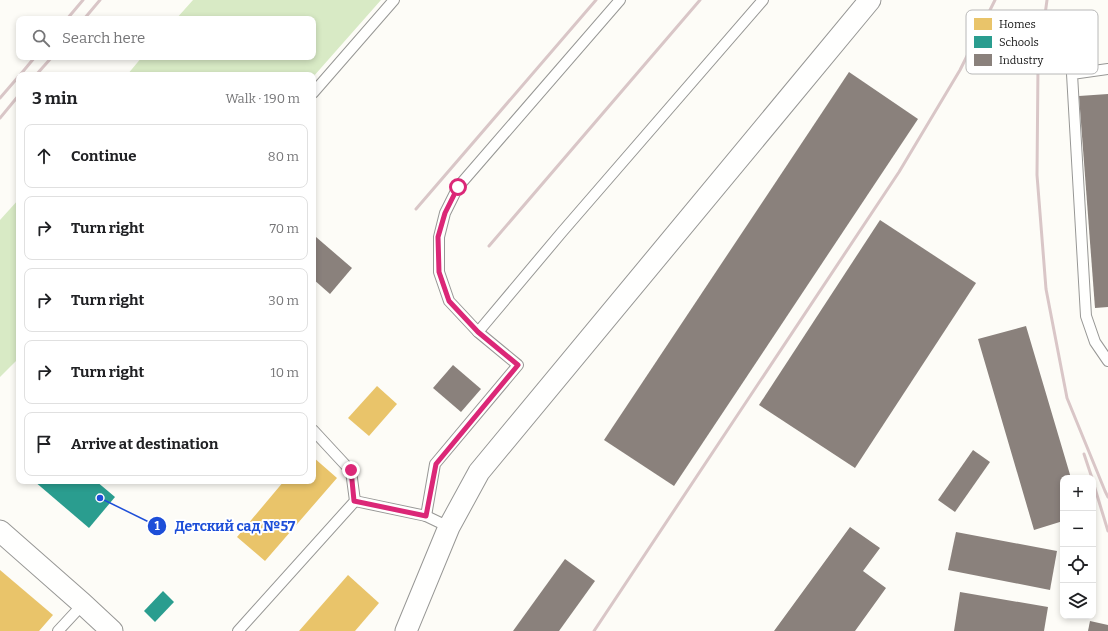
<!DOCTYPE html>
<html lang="en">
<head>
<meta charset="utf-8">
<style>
  :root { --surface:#fff; --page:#f6f6f6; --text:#202124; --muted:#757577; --line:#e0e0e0 }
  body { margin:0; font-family:Bitter,serif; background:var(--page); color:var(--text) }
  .controls { position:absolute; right:12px; bottom:12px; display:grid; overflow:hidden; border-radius:8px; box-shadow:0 2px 6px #0003 }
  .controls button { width:36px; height:36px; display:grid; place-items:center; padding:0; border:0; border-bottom:1px solid var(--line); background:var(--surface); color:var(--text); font:20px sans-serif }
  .stop { position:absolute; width:12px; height:12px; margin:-9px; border:3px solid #db2777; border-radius:50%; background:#fff }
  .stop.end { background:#db2777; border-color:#fff; box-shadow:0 1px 4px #0008 }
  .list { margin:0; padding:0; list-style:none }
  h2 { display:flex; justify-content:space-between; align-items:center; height:52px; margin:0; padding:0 16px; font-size:17px }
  h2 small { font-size:13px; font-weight:400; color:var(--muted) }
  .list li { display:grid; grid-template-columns:26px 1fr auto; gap:12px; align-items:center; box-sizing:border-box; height:64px; margin:0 8px 8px; padding:0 8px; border:1px solid var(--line); border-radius:8px }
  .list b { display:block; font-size:15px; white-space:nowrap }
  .list em { font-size:13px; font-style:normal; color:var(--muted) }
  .icon { flex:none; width:22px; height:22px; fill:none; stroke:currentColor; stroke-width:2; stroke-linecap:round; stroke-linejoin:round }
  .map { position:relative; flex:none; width:1108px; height:631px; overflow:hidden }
  .search { position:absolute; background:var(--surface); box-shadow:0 2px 6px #0003; left:16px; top:16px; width:300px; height:44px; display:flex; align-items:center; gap:10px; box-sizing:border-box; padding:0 14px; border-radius:8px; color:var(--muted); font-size:15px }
  .panel { position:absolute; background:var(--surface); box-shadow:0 2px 6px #0003; left:16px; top:72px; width:300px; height:412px; border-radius:8px }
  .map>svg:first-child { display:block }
  .forest { fill:#d8eac5 }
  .homes { fill:#e9c46a }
  .schools { fill:#2a9d8f }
  .industry { fill:#8a817c }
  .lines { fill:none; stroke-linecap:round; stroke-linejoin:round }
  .lane-casing { stroke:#979795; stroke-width:12 }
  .street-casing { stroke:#979795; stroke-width:23 }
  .lane { stroke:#fffffe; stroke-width:10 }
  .street { stroke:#fffffe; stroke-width:21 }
  .rail { stroke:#d9c6c7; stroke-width:3 }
  .route { stroke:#db2777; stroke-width:5 }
  .key { fill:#fff; stroke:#b8b8b8; stroke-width:1 }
  .key-label { font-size:11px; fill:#111 }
  .leader { fill:none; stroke:#1d4ed8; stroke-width:1.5 }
  .callout-dot { fill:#1d4ed8; stroke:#fff; stroke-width:1.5 }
  .mark-label { font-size:12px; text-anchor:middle; font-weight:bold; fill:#fff }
  .callout-label { font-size:14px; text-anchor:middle; font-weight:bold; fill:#1d4ed8; stroke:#fff; stroke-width:4; stroke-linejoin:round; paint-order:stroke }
</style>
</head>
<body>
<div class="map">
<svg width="1108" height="631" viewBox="0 0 1108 631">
  <rect width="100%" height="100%" fill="#fdfcf7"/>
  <g class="forest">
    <polygon points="193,0 381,0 313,77 313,75 127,75 142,57 313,57 313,19 176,19"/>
    <polygon points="19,199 19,358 0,377 0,220"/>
  </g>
  <g class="homes">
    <polygon points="377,386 397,404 369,436 348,418"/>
    <polygon points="313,457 337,478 265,561 237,537 284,481 313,481"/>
    <polygon points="0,570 53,615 39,631 0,631"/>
    <polygon points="348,575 379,603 355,631 299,631"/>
  </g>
  <g class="schools">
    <polygon points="34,481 96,481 115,497 89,528"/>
    <polygon points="163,591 174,602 155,622 144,611"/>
  </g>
  <g class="industry">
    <polygon points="849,72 918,119 674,486 604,440"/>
    <polygon points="1108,94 1108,307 1095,308 1079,96"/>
    <polygon points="880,220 976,283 855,468 759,405"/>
    <polygon points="316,237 352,268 330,294 313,279 313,240"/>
    <polygon points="1026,326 1071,478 1063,478 1063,521 1034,530 978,339"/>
    <polygon points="453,365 481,389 461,412 433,388"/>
    <polygon points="973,450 990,462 955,512 938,500"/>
    <polygon points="850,527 880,548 863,571 886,588 855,631 774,631"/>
    <polygon points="956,532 1057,551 1050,590 948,570"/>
    <polygon points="565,559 595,581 559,631 513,631"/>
    <polygon points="960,592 1048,607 1044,631 954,631"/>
    <polygon points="1090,621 1108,625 1108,631 1088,631"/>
  </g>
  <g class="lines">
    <defs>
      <g id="lane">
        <polyline points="1108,69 1072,74 1086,316 1095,342 1108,361"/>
        <polyline points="313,93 394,0"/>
        <polyline points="478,332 562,232 763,0"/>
        <polyline points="355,501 426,516 449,527"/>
        <polyline points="426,516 435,464 518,365 478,332 449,301 439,272 439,237 445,213 458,187 620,0"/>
        <polyline points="58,631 83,604"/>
        <polyline points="238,631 355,501 351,471 313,430"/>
      </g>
      <g id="street">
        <polyline points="0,531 83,604 112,631"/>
        <polyline points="406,631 449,527 479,472 870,0"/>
      </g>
    </defs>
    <use href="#lane" class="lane-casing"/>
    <use href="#street" class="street-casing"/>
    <use href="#lane" class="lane"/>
    <use href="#street" class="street"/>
    <g class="rail">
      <polyline points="1047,0 1038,66 1037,175 1046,289 1067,398 1105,491 1108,497"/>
      <polyline points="67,19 83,0"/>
      <polyline points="84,19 100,0"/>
      <polyline points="20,75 35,57"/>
      <polyline points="36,75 52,57"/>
      <polyline points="0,98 19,76"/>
      <polyline points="0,118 19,95"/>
      <polyline points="416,209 596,0"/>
      <polyline points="489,246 700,0"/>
      <polyline points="1084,454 1092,478"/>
      <polyline points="1093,482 1108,531"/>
      <polyline points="594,631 899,172 960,70 995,0"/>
    </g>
  </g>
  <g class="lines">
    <polyline class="route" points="351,470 354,501 426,516 436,464 518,365 478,332 449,301 439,272 438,237 445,213 458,187"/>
  </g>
  <rect x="966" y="10" width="132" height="64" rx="6" class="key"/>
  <rect x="974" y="18" width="18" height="12" fill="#e9c46a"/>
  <rect x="974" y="36" width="18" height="12" fill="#2a9d8f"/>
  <rect x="974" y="54" width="18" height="12" fill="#8a817c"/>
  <g class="key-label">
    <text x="999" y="28">Homes</text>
    <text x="999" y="46">Schools</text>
    <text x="999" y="64">Industry</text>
  </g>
  <path class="leader" d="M100 498L157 526"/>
  <g class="callout-dot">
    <circle cx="100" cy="498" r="4"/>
    <circle cx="157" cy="526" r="10"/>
  </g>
  <g class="mark-label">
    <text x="157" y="530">1</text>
  </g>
  <g class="callout-label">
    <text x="235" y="531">Детский сад №57</text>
  </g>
</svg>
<div class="controls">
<button>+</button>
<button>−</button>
<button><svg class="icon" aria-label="locate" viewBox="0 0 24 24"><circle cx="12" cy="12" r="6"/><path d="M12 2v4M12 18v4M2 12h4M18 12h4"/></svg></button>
<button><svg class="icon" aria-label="layers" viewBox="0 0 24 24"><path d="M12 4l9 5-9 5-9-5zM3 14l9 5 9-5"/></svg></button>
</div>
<div class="stop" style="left:458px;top:187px"></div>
<div class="stop end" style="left:351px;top:470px"></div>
<div class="search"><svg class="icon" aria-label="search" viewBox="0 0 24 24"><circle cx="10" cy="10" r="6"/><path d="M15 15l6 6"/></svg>Search here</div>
<section class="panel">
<h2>3 min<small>Walk · 190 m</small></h2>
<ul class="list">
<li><svg class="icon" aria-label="ahead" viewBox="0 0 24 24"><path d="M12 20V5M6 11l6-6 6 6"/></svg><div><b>Continue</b></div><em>80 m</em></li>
<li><svg class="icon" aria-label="right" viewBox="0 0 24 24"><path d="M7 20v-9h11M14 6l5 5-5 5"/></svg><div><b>Turn right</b></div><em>70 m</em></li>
<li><svg class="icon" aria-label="right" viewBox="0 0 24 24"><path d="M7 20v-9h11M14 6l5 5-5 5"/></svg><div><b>Turn right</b></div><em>30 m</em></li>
<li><svg class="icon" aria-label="right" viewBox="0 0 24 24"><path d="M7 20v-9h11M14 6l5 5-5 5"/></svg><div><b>Turn right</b></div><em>10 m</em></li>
<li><svg class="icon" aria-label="arrive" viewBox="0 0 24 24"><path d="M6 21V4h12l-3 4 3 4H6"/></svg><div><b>Arrive at destination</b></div></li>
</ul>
</section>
</div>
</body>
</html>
